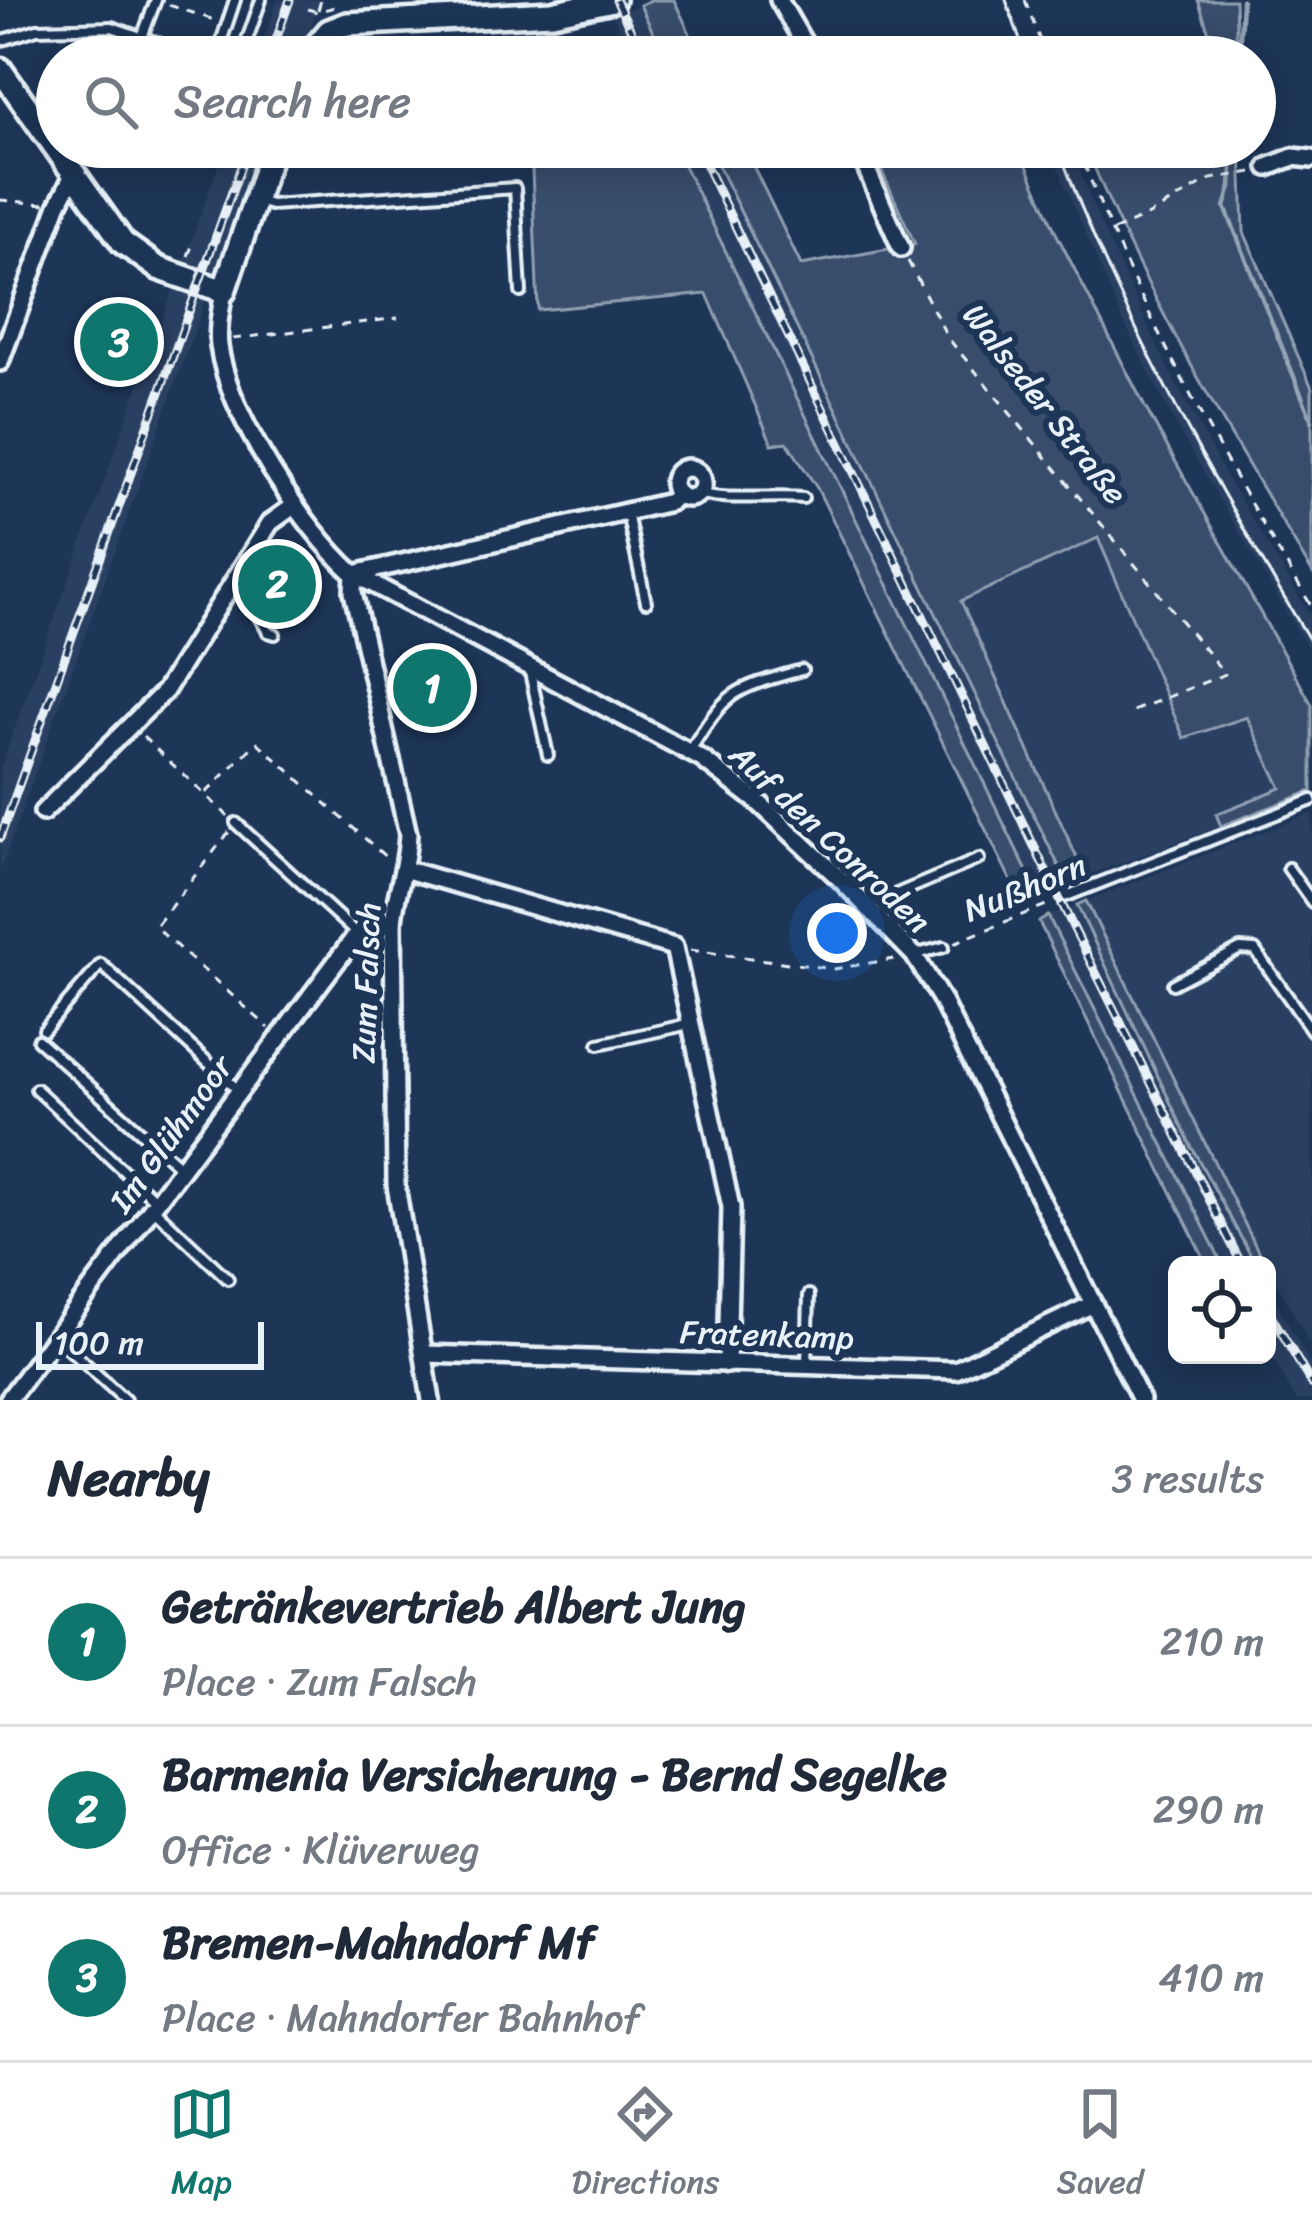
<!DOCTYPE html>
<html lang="en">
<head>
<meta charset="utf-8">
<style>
  :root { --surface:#fff; --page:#f6f6f7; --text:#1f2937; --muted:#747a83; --line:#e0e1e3; --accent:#0f766e }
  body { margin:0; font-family:Sriracha,sans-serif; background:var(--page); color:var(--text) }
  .controls { position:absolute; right:36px; bottom:36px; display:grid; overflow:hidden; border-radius:18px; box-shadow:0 6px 30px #0003 }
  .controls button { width:108px; height:108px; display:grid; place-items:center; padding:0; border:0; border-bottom:3px solid var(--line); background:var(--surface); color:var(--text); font:60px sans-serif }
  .scale { position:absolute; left:36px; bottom:30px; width:228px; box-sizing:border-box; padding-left:12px; border:6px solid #e8f1f8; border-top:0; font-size:33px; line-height:42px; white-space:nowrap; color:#e8f1f8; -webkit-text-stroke:9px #1d3557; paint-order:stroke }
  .you { position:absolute; left:837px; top:933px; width:42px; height:42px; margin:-30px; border:9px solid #fff; border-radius:50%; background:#1a73e8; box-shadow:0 0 0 18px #1a73e833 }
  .badge { display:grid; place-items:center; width:78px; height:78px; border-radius:50%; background:var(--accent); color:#fff; font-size:39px; font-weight:700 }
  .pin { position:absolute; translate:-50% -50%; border:6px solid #fff; box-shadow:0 3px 12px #0006 }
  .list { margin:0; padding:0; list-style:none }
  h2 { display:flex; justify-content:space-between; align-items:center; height:156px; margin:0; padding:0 48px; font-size:51px }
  h2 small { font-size:39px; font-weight:400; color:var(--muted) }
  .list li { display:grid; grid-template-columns:78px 1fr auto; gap:36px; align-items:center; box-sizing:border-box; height:168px; padding:0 48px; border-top:3px solid var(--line) }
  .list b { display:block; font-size:45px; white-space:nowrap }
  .list p { margin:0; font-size:39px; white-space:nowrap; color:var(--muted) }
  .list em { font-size:39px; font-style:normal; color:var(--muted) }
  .icon { flex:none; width:66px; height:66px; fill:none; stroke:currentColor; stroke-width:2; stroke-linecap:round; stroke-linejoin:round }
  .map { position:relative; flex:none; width:1312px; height:1400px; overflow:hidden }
  .search { position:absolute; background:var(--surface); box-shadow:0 6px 30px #0003; left:36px; right:36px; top:36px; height:132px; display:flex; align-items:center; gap:30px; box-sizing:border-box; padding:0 42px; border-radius:66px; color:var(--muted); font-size:45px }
  .sheet { height:660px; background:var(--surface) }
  nav { display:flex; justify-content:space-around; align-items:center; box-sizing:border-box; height:168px; border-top:3px solid var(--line); background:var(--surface); font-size:33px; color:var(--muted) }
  nav a { display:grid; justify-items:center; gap:6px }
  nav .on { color:var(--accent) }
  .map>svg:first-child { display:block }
  .built { fill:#2a4162 }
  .green { fill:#374d6c; stroke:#909fb2; stroke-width:3 }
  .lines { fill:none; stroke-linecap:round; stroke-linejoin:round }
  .stream { stroke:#95a4b5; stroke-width:4.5 }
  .lane-casing { stroke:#e8f1f8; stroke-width:16 }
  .street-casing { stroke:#e8f1f8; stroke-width:24 }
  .secondary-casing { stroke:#e8f1f8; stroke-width:30 }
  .path { stroke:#e8f1f8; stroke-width:3; stroke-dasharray:9 9; stroke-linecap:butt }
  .lane { stroke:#1d3557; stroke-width:8 }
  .street { stroke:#1d3557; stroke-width:15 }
  .secondary { stroke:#1d3557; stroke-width:21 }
  .tram { stroke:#e8f1f8; stroke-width:3 }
  .rail-casing { stroke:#e8f1f8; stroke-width:9 }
  .rail { stroke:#1d3557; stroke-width:4.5; stroke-dasharray:14; stroke-linecap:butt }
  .labels { text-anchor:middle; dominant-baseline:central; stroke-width:12; stroke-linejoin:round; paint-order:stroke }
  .street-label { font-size:33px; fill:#e8f1f8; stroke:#1d3557 }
</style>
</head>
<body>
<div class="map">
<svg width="1312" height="1400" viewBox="0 0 1312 1400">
  <rect width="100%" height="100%" fill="#1d3557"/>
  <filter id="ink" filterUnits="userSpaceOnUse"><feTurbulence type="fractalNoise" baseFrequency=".00833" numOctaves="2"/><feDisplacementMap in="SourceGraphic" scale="24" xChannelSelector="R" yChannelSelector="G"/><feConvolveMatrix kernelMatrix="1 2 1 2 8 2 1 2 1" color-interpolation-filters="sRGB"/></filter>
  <g filter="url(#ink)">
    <g class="built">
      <polygon points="278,0 321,0 299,57 257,57"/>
      <polygon points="640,5 665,57 632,57 613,15"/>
      <polygon points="225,147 265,147 250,176 0,871 0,769"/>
      <polygon points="675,147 709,147 1067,883 1039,896"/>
      <polygon points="1049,147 1071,147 1100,223 1167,367 1227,478 1312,618 1312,655 1177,427 1122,319"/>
      <polygon points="1099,538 1184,738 1247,716 1281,789 1217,814 1221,826 1085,876 961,600"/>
      <polygon points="1312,813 1312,1346 1237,1212 1086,901"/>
      <polygon points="1077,905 1191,1146 1256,1265 1223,1265 1048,916"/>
      <polygon points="1267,1285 1312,1367 1312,1400 1296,1400 1267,1348"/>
    </g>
    <g class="green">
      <polygon points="651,0 674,0 701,57 665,57 640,5"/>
      <polygon points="1198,0 1235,0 1237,57 1217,57"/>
      <polygon points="531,147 675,147 1039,896 1021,901 817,488 787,442 772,444 707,294 538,310"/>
      <polygon points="709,147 744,147 801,265 915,244 871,147 1019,147 1056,233 1145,407 1312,705 1312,791 1221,826 1216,814 1281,788 1247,717 1184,738 1098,538 961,601 1085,876 1067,883"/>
      <path d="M1086,147H1241L1244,232L1312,388V572C1229,433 1146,297 1086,147Z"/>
      <polygon points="1086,901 1265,1265 1256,1265 1191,1146 1077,905"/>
      <polygon points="1048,916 1223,1265 1207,1265 1039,922"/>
    </g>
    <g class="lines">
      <g class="stream">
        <polyline points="1239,57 1242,0"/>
        <polyline points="1233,147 1231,187 1225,207 1312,421"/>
      </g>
      <defs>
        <g id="lane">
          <polyline points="142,37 156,0"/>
          <polyline points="0,41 37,29 112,27 198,57"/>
          <polyline points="216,57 235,0"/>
          <polyline points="241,57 261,0"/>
          <polyline points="255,200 271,205 515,188 521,292"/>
          <path d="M699,492C715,502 777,495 803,498"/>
          <polyline points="627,513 646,602"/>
          <polyline points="237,579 268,632 275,634"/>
          <polyline points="529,668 548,755"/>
          <path d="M690,751C727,689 734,689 802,670"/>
          <polyline points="236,823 357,934"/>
          <polyline points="1288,868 1312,902"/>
          <polyline points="1064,897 1312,800"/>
          <polyline points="866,907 979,859"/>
          <polyline points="917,954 944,947"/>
          <polyline points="1173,984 1240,949 1255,950 1312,1031"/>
          <polyline points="44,1030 101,964 238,1090"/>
          <polyline points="38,1040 180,1167"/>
          <polyline points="599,1044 689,1024"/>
          <polyline points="36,1089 157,1202"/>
          <polyline points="154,1209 228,1279"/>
          <polyline points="57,1338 125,1400"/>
          <polyline points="807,1365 809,1295"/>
        </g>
        <g id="street">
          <polyline points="779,0 812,57"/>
          <polyline points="857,147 901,248"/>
          <polyline points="1268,167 1293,157 1312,159"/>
          <path d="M224,291C221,309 217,327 219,346C229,416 302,527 354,574L702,759L758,802L839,878L914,955L940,997L1141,1400"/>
          <polyline points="0,362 58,205 74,173"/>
          <circle cx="688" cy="483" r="15"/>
          <path d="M354,574L353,592L408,834C407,868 396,889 393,922L396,1185L431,1400"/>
          <polyline points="354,574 670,502 678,494"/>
          <polyline points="43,812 165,691 270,523 295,505"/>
          <polyline points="407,870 674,947 731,1207 727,1364"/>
          <polyline points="424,1354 956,1370 1093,1304"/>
          <polyline points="8,1400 357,934 370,923 393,922"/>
        </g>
        <g id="secondary">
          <polyline points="307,57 329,31 347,24 552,13 613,0"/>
          <polyline points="0,69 123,243 158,268 224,291 273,147"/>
        </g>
      </defs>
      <use href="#lane" class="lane-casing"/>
      <use href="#street" class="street-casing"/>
      <use href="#secondary" class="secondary-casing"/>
      <g class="path">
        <polyline points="1025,0 1046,57"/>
        <polyline points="169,5 217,21"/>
        <polyline points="308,9 317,12 341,5"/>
        <polyline points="318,10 321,0"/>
        <path d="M1078,147C1138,309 1223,460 1312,607"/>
        <polyline points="0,200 45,204"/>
        <polyline points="1113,231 1149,215 1211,179 1252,172"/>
        <polyline points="188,256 194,241"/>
        <polyline points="908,261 948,338 1225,674 1133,711"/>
        <polyline points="233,339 398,318"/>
        <polyline points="143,737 228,816"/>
        <polyline points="206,793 257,742 389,860"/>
        <polyline points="229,832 155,927 269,1028"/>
        <polyline points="954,943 1051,903"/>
        <polyline points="690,950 834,969 894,959"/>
      </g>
      <use href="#lane" class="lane"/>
      <use href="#street" class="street"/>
      <use href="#secondary" class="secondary"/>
      <g class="tram">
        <polyline points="1006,0 1026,57"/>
        <path d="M1058,147C1123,323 1215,484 1312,644"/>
      </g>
      <defs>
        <g id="rail">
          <polyline points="616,0 644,57"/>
          <polyline points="270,57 290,0"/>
          <polyline points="697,147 1073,927 1242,1265"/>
          <polyline points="0,838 248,147"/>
          <polyline points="1267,1308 1312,1385"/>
        </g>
      </defs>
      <use href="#rail" class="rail-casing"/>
      <use href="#rail" class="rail"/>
    </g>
  </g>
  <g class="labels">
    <g class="street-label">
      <text transform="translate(1045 404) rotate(52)">Walseder Straße</text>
      <text transform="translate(830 838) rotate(43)">Auf den Conroden</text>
      <text transform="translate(1025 888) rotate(-22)">Nußhorn</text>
      <text transform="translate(366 983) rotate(-88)">Zum Falsch</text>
      <text transform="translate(171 1134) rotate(-54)">Im Glühmoor</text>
      <text transform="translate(767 1335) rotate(2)">Fratenkamp</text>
    </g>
  </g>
</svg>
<div class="controls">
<button><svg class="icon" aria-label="locate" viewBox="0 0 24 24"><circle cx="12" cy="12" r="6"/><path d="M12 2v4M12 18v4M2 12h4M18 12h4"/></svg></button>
</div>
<div class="scale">100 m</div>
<div class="you"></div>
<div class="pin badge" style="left:432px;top:688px">1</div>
<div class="pin badge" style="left:277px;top:584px">2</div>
<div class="pin badge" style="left:119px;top:342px">3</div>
<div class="search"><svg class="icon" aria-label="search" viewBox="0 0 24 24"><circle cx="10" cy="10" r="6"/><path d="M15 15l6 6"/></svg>Search here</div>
</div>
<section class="sheet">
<h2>Nearby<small>3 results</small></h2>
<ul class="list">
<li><span class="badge">1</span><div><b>Getränkevertrieb Albert Jung</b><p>Place · Zum Falsch</p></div><em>210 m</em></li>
<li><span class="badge">2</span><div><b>Barmenia Versicherung - Bernd Segelke</b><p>Office · Klüverweg</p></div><em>290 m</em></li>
<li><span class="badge">3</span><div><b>Bremen-Mahndorf Mf</b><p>Place · Mahndorfer Bahnhof</p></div><em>410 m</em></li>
</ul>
</section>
<nav>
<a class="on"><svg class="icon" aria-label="map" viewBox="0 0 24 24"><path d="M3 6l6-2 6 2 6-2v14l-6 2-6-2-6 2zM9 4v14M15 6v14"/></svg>Map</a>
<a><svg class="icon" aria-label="directions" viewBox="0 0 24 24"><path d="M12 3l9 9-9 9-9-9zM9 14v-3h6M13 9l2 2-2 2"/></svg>Directions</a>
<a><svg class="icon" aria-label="saved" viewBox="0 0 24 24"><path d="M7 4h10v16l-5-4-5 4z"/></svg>Saved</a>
</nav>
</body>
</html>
